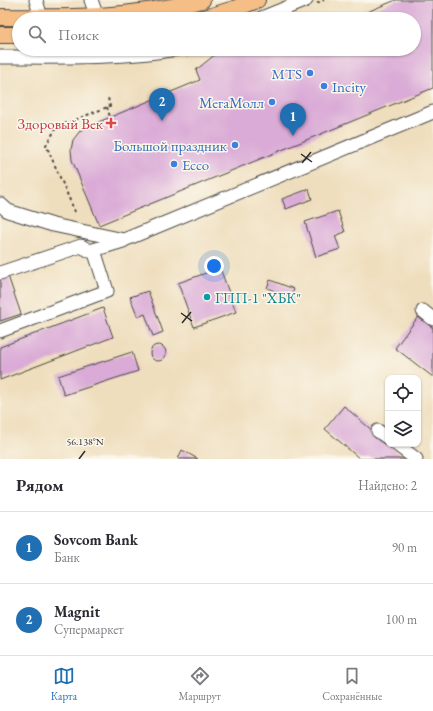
<!DOCTYPE html>
<html lang="ru">
<head>
<meta charset="utf-8">
<style>
  :root { --surface:#fff; --page:#f2f2f3; --text:#2b2b33; --muted:#7c7c81; --line:#e1e1e2; --accent:#1f6fb2 }
  body { margin:0; font-family:"EB Garamond",serif; background:var(--page); color:var(--text) }
  .controls { position:absolute; right:12px; bottom:12px; display:grid; overflow:hidden; border-radius:8px; box-shadow:0 1px 3px #0004 }
  .controls button { width:36px; height:36px; display:grid; place-items:center; padding:0; border:0; border-bottom:1px solid var(--line); background:var(--surface); color:var(--text); font:20px sans-serif }
  .you { position:absolute; left:214px; top:266px; width:14px; height:14px; margin:-10px; border:3px solid #fff; border-radius:50%; background:#1a73e8; box-shadow:0 0 0 6px #1a73e833 }
  .badge { display:grid; place-items:center; width:26px; height:26px; border-radius:50%; background:var(--accent); color:#fff; font-size:13px; font-weight:700 }
  .pin { position:absolute; translate:-50% -33px; filter:drop-shadow(0 1px 2px #0008) }
  .pin::after { content:''; position:absolute; top:21px; width:14px; height:12px; background:inherit; clip-path:polygon(0 0,100% 0,50% 100%) }
  .list { margin:0; padding:0; list-style:none }
  h2 { display:flex; justify-content:space-between; align-items:center; height:52px; margin:0; padding:0 16px; font-size:17px }
  h2 small { font-size:13px; font-weight:400; color:var(--muted) }
  .list li { display:grid; grid-template-columns:26px 1fr auto; gap:12px; align-items:center; box-sizing:border-box; height:72px; padding:0 16px; border-top:1px solid var(--line) }
  .list b { display:block; font-size:15px; white-space:nowrap }
  .list p { margin:0; font-size:13px; white-space:nowrap; color:var(--muted) }
  .list em { font-size:13px; font-style:normal; color:var(--muted) }
  .icon { flex:none; width:22px; height:22px; fill:none; stroke:currentColor; stroke-width:2; stroke-linecap:round; stroke-linejoin:round }
  .map { position:relative; flex:none; width:433px; height:459px; overflow:hidden }
  .search { position:absolute; background:var(--surface); box-shadow:0 1px 3px #0004; left:12px; right:12px; top:12px; height:44px; display:flex; align-items:center; gap:10px; box-sizing:border-box; padding:0 14px; border-radius:22px; color:var(--muted); font-size:15px }
  .sheet { height:196px; background:var(--surface) }
  nav { display:flex; justify-content:space-around; align-items:center; box-sizing:border-box; height:56px; border-top:1px solid var(--line); background:var(--surface); font-size:11px; color:var(--muted) }
  nav a { display:grid; justify-items:center; gap:2px }
  nav .on { color:var(--accent) }
  .map>svg:first-child { display:block }
  .building { fill:#daabd7 }
  .lines { fill:none; stroke-linecap:round; stroke-linejoin:round }
  .minor-casing { stroke:#484641; stroke-width:15 }
  .major-casing { stroke:#484641; stroke-width:18 }
  .path { stroke:#484641; stroke-width:2; stroke-dasharray:3 3; stroke-linecap:butt }
  .minor { stroke:#fff; stroke-width:13 }
  .major { stroke:#f6be87; stroke-width:16 }
  .ticks { fill:none; stroke:#2b2b2b; stroke-width:1.5 }
  .shop-dot { fill:#3f7fe0; stroke:#fbf7ec; stroke-width:1.5 }
  .health-dot { fill:#e0444e; stroke:#fbf7ec; stroke-width:1.5 }
  .culture-dot { fill:#0f9aa8; stroke:#fbf7ec; stroke-width:1.5 }
  .labels { text-anchor:middle; dominant-baseline:central; stroke-width:3; stroke-linejoin:round; paint-order:stroke }
  .shop-label { font-size:15px; fill:#366cbe; stroke:#fbf7ec; text-anchor:end }
  .health-label { font-size:15px; fill:#be3a42; stroke:#fbf7ec; text-anchor:end }
  .culture-label { font-size:15px; fill:#0d838f; stroke:#fbf7ec; text-anchor:start }
  .ticks-label { font-size:10px; text-anchor:middle; fill:#2b2b2b; stroke:#fbf7ec; stroke-width:3; stroke-linejoin:round; paint-order:stroke }
</style>
</head>
<body>
<div class="map">
<svg width="433" height="459" viewBox="0 0 433 459">
  <rect width="100%" height="100%" fill="#fbf7ec"/>
  <filter id="ink" filterUnits="userSpaceOnUse"><feTurbulence type="fractalNoise" baseFrequency=".025" numOctaves="2"/><feDisplacementMap in="SourceGraphic" scale="8" xChannelSelector="R" yChannelSelector="G"/><feConvolveMatrix kernelMatrix="1 2 1 2 8 2 1 2 1" color-interpolation-filters="sRGB"/></filter>
  <filter id="wash" filterUnits="userSpaceOnUse"><feTurbulence type="fractalNoise" baseFrequency=".012" numOctaves="4" result="noise"/><feDisplacementMap in="SourceGraphic" scale="16" xChannelSelector="R" yChannelSelector="G"/><feGaussianBlur stdDeviation="0.9" result="paint"/><feColorMatrix in="noise" values="0 0 0 0 0 0 0 0 0 0 0 0 0 0 0 0 0 1.4 0 .05"/><feComposite in="paint" operator="in"/></filter>
  <g filter="url(#wash)">
    <rect width="100%" height="100%" fill="#efdebd"/>
    <g id="blocks">
      <g class="building">
        <polygon points="396,0 433,0 433,88 99,225 72,160 71,150 73,140 80,131 89,126 200,80 196,70 222,49 414,49 414,19 350,19"/>
        <polygon points="309,189 312,199 286,209 282,199"/>
        <polygon points="338,211 345,232 335,236 340,249 316,257 305,222"/>
        <polygon points="220,268 236,312 194,327 178,283"/>
        <polygon points="8,276 21,314 0,321 0,279"/>
        <polygon points="270,280 294,289 291,297 267,288"/>
        <polygon points="148,291 163,332 153,336 145,314 138,317 130,297"/>
        <polygon points="103,308 113,337 0,380 0,347"/>
        <polygon points="418,317 433,328 433,377 395,348"/>
        <circle cx="158" cy="353" r="8"/>
        <polygon points="132,352 138,371 64,395 58,376"/>
        <polygon points="344,406 405,459 360,459 325,429"/>
        <polygon points="182,450 198,459 178,459"/>
      </g>
    </g>
  </g>
  <g filter="url(#ink)">
    <use href="#blocks" fill-opacity="0" stroke="#484641" stroke-width="1"/>
    <g class="lines">
      <defs>
        <g id="minor">
          <polyline points="36,0 41,18"/>
          <polyline points="91,0 97,17"/>
          <polyline points="259,19 306,0"/>
          <path d="M0,57C59,57 119,59 177,49"/>
          <polyline points="0,204 8,211 53,225 124,240 433,112"/>
          <polyline points="0,273 81,246 90,251 123,241"/>
          <polyline points="423,311 433,319"/>
          <polyline points="0,331 107,291 94,250"/>
          <polyline points="378,431 388,438"/>
          <polyline points="396,444 416,459"/>
        </g>
        <g id="major">
          <path d="M0,17C68,18 136,18 202,0"/>
          <polyline points="202,19 234,9 257,0"/>
          <polyline points="0,35 19,35"/>
        </g>
      </defs>
      <use href="#minor" class="minor-casing"/>
      <use href="#major" class="major-casing"/>
      <g class="path">
        <polyline points="317,3 324,0"/>
        <polyline points="186,56 203,49"/>
        <polyline points="107,107 110,117"/>
        <polyline points="75,212 46,145 57,127 110,106 108,98"/>
      </g>
      <use href="#minor" class="minor"/>
      <use href="#major" class="major"/>
    </g>
  </g>
  <path class="ticks" d="M301,154L312,162M302,163L311,152M181,313L192,321M182,323L191,312M79,459L85,451"/>
  <g class="shop-dot">
    <circle cx="310" cy="73" r="4"/>
    <circle cx="324" cy="86" r="4"/>
    <circle cx="272" cy="102" r="4"/>
    <circle cx="235" cy="145" r="4"/>
    <circle cx="174" cy="164" r="4"/>
  </g>
  <path class="health-dot" d="M109 117h4v4h4v4h-4v4h-4v-4h-4v-4h4z"/>
  <circle class="culture-dot" cx="207" cy="297" r="4"/>
  <g class="labels">
    <g class="shop-label">
      <text x="302" y="73">MTS</text>
      <text x="332" y="86" text-anchor="start">Incity</text>
      <text x="264" y="102">МегаМолл</text>
      <text x="227" y="145">Большой праздник</text>
      <text x="182" y="164" text-anchor="start">Ecco</text>
    </g>
    <g class="health-label">
      <text x="103" y="123">Здоровый Век</text>
    </g>
    <g class="culture-label">
      <text x="215" y="297">ГПП-1 "ХБК"</text>
    </g>
  </g>
  <g class="ticks-label">
    <text x="85" y="445">56.138°N</text>
  </g>
</svg>
<div class="controls">
<button><svg class="icon" aria-label="locate" viewBox="0 0 24 24"><circle cx="12" cy="12" r="6"/><path d="M12 2v4M12 18v4M2 12h4M18 12h4"/></svg></button>
<button><svg class="icon" aria-label="layers" viewBox="0 0 24 24"><path d="M12 4l9 5-9 5-9-5zM3 14l9 5 9-5"/></svg></button>
</div>
<div class="you"></div>
<div class="pin badge" style="left:293px;top:136px">1</div>
<div class="pin badge" style="left:162px;top:121px">2</div>
<div class="search"><svg class="icon" aria-label="search" viewBox="0 0 24 24"><circle cx="10" cy="10" r="6"/><path d="M15 15l6 6"/></svg>Поиск</div>
</div>
<section class="sheet">
<h2>Рядом<small>Найдено: 2</small></h2>
<ul class="list">
<li><span class="badge">1</span><div><b>Sovcom Bank</b><p>Банк</p></div><em>90 m</em></li>
<li><span class="badge">2</span><div><b>Magnit</b><p>Супермаркет</p></div><em>100 m</em></li>
</ul>
</section>
<nav>
<a class="on"><svg class="icon" aria-label="map" viewBox="0 0 24 24"><path d="M3 6l6-2 6 2 6-2v14l-6 2-6-2-6 2zM9 4v14M15 6v14"/></svg>Карта</a>
<a><svg class="icon" aria-label="directions" viewBox="0 0 24 24"><path d="M12 3l9 9-9 9-9-9zM9 14v-3h6M13 9l2 2-2 2"/></svg>Маршрут</a>
<a><svg class="icon" aria-label="saved" viewBox="0 0 24 24"><path d="M7 4h10v16l-5-4-5 4z"/></svg>Сохранённые</a>
</nav>
</body>
</html>
